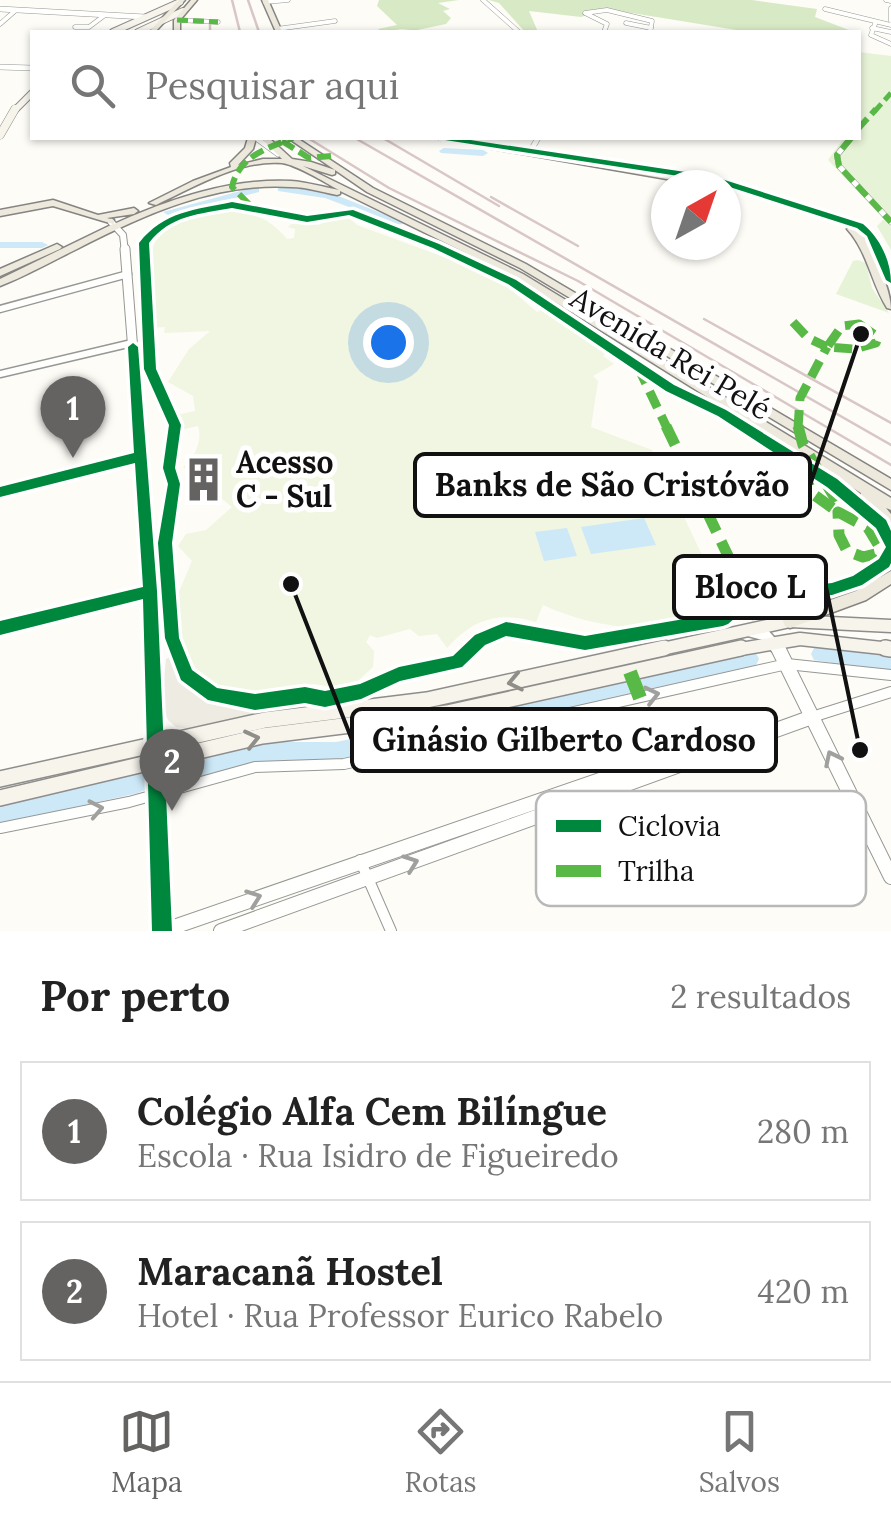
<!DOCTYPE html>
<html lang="pt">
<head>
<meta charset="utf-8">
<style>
  :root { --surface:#fff; --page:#f6f6f6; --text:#222; --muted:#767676; --line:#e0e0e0; --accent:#646362 }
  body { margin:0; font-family:Lora,serif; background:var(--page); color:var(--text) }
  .compass { position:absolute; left:651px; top:170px; width:90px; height:90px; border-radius:50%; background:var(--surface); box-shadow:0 2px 8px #0004; rotate:40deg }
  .you { position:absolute; left:388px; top:342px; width:35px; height:35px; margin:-25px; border:8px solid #fff; border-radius:50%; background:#1a73e8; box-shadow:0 0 0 15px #1a73e833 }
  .badge { display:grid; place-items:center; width:65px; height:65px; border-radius:50%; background:var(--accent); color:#fff; font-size:32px; font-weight:700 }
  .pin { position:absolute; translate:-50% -82px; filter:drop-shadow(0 2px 5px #0008) }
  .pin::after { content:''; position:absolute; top:52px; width:35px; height:30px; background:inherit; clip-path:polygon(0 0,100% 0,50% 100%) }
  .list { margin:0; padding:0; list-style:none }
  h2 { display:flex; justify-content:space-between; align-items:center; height:130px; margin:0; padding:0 40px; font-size:42px }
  h2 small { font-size:32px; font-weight:400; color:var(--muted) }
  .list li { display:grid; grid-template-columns:65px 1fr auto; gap:30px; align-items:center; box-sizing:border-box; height:140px; margin:0 20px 20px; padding:0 20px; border:2px solid var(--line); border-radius:0px }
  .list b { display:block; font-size:38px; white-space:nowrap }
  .list p { margin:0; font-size:32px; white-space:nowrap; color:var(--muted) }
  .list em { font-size:32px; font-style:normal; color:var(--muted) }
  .icon { flex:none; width:55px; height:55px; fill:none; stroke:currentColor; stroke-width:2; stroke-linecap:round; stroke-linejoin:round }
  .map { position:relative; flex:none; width:891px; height:931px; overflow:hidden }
  .search { position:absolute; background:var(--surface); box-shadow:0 2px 8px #0004; left:30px; right:30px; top:30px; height:110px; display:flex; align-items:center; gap:25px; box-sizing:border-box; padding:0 35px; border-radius:0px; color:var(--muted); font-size:38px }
  .sheet { height:450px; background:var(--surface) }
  nav { display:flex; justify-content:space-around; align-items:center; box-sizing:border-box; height:140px; border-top:2px solid var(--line); background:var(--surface); font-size:28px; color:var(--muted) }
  nav a { display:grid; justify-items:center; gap:5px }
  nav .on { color:var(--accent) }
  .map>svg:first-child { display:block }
  .green { fill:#e7f3d7 }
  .forest { fill:#d8eac5 }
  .pitch { fill:#f0f6e1 }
  .plaza { fill:#edebe2 }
  .water { fill:#cde8f7 }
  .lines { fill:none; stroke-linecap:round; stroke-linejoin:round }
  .river { fill:#cde8f7; fill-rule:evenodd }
  .minor-far4-casing { stroke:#979795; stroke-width:5 }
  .minor-far3-casing { stroke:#979795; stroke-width:6 }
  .minor-far2-casing { stroke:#979795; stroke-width:9 }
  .minor-far1-casing { stroke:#979795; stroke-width:10 }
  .minor-casing { stroke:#979795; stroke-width:12 }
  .tertiary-far4-casing { stroke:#979795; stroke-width:6 }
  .tertiary-far3-casing { stroke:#979795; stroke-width:8 }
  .tertiary-far2-casing { stroke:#979795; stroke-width:11 }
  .tertiary-far1-casing { stroke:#979795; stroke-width:14 }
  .tertiary-casing { stroke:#979795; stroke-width:16 }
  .secondary-far3-casing { stroke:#8e8d8b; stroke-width:8 }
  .secondary-far2-casing { stroke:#8e8d8b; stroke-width:9 }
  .secondary-far1-casing { stroke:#8e8d8b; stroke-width:15 }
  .secondary-casing { stroke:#8e8d8b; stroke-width:18 }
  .primary-casing { stroke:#858482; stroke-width:3 }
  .minor-far4 { stroke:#fffffe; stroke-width:4 }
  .minor-far3 { stroke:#fffffe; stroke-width:5 }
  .minor-far2 { stroke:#fffffe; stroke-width:6 }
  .minor-far1 { stroke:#fffffe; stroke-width:8 }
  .minor { stroke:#fffffe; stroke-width:10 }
  .tertiary-far4 { stroke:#fffffe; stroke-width:5 }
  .tertiary-far3 { stroke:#fffffe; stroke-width:6 }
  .tertiary-far2 { stroke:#fffffe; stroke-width:9 }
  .tertiary-far1 { stroke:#fffffe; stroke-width:11 }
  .tertiary { stroke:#fffffe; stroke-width:14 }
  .secondary-far3 { stroke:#f6f4eb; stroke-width:6 }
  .secondary-far2 { stroke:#f6f4eb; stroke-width:8 }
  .secondary-far1 { stroke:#f6f4eb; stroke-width:12 }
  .secondary { stroke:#f6f4eb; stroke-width:15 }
  .primary { fill:#ede9dc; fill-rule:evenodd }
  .rail { stroke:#d9c6c7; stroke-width:2.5 }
  .quiet-far4 { stroke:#58b947; stroke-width:5; stroke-dasharray:11 5; stroke-linecap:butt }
  .quiet-far3 { stroke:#58b947; stroke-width:6; stroke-dasharray:14 6; stroke-linecap:butt }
  .quiet-far2 { stroke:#58b947; stroke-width:9; stroke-dasharray:18 9; stroke-linecap:butt }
  .quiet-far1 { stroke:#58b947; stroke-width:11; stroke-dasharray:21 11; stroke-linecap:butt }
  .quiet { stroke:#58b947; stroke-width:14; stroke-dasharray:28 14; stroke-linecap:butt }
  .cycleway-casing { stroke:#fff; stroke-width:7 }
  .cycleway { fill:#00873e; fill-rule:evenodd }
  .oneway { stroke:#8f8e89 }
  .oneway2 { stroke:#a0a09f }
  .labels { text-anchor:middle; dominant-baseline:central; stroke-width:10; stroke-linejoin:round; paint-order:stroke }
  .street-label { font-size:30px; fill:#111; stroke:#fff }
  .poi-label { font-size:30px; font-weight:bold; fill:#111; stroke:#fff; text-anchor:start }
  .key { fill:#fff; stroke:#b8b8b8; stroke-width:2.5 }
  .key-label { font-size:28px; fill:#111 }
  .leader { fill:none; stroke:#111; stroke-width:4 }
  .callout-dot { fill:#111; stroke:#fff; stroke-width:4 }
  .callout { fill:#fff; stroke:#111; stroke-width:4 }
  .callout-label { font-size:32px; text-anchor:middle; font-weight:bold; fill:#111 }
</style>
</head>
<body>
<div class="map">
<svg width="891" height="931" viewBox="0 0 891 931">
  <rect width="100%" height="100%" fill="#fdfcf7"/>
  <g class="green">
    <polygon points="859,52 891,56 891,250 877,226 884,219 828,160 844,138 858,138"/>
    <polygon points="858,260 866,263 872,288 889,313 836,294 853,261"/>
  </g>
  <g class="forest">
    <polygon points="379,0 459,0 438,3 450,9 443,11 451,18 446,24 417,30 427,32 402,29 381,32 378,29 397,25 377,6"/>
    <polygon points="489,0 752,0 817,9 815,17 854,32 749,32 607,9 581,17 529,11 538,32 525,32 499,3"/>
  </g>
  <path class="pitch" d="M214,211C246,210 267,215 287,239L294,238L295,229L288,227L291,224L318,225L345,214L357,225L495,276L537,312L544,309L607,352L603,356L614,364L593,376L598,381L591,427L652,450L702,555L699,557L713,593L708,610C662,639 593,628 543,605L536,622C498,611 473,619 447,648L437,634L419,636L410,629L377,638L370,635L366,642L374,651L373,667L349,689L314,684L257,691L221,687L195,668L183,649L176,599L192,561L178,546L186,534L206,530L232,507L183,467C194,459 203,441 198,426L180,430L177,415L195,411L193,396L168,382L189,349L210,331L164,333L165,327L151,328C149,261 133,229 214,211Z"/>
  <polygon class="plaza" points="173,656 186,679 208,696 224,703 261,704 261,712 189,729 176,727 168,720 162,703 166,659"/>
  <g class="water">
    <polygon points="644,518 656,545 591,554 581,527"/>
    <polygon points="567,528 577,556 544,561 535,532"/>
  </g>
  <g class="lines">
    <g class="river">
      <polygon points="444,148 483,150 488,153 483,156 441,153 439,151"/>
      <polygon points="282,186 331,193 406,223 397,225 325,198 278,191 278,187"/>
      <polygon points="255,187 259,188 259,192 168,215 163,212"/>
      <polygon points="0,242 42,242 48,245 42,248 0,248"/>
      <polygon points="51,252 55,253 55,257 0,282 0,274"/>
      <polygon points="820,646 891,655 891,673 814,660 811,654 814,648"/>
      <polygon points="750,650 756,653 759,659 756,665 750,668 435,743 428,740 427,736 424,743 417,746 336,762 267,762 171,785 164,782 161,775 164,768 171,765 267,742 336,742 417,726 424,729 425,733 428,726 435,723"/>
      <polygon points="138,773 145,776 148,783 145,790 138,793 0,824 0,804"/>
    </g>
    <defs>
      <g id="minor-far4">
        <polyline points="483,0 519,32"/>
        <polyline points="886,0 891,1"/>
        <polyline points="265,2 288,0"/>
        <polyline points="891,8 891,21"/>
        <polyline points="825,9 891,25"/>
        <polyline points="177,20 218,22"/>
        <polyline points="626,23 651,28"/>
        <polyline points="0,24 16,10"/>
        <polyline points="875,24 871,35 891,44"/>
        <polyline points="75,27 89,27 105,15"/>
        <polyline points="872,28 891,32"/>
        <polyline points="277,29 335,21"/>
        <polyline points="604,32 607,24 585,13 607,10 652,21 650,32"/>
      </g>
      <g id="minor-far3">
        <polyline points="256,138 278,154"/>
        <polyline points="851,138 837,155 839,166 891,222"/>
        <polyline points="530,152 538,138"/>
      </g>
      <g id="minor-far2">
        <polyline points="0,309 128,274"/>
        <polyline points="0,374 132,343"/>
      </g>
      <g id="minor-far1">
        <polyline points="0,492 139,457"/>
        <polyline points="0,628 150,591"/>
      </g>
      <g id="minor">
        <polyline points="812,717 891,692"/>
        <polyline points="0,828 129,802 255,767 344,764 787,664 891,675"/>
        <polyline points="360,860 391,931"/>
      </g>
      <g id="tertiary-far4">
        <polyline points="0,9 145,17"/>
        <polyline points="0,67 32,68"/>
      </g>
      <polyline id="tertiary-far3" points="111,222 123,235 125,252"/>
      <polyline id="tertiary-far2" points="125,249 139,428"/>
      <g id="tertiary-far1">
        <polyline points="139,426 152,651"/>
        <polyline points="750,631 765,635 779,651"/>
      </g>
      <g id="tertiary">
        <polyline points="152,648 162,931"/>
        <polyline points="778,648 891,877"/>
        <polyline points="162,931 745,730 770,730"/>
        <polyline points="221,931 812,717"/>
      </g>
      <g id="secondary-far3">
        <polyline points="113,32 180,2"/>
        <polyline points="138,32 183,11"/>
        <polyline points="13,112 32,93"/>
      </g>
      <polyline id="secondary-far2" points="0,135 15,109"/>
      <g id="secondary-far1">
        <polyline points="653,651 790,621 891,626"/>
        <polyline points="729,651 800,639 891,649"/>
      </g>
      <g id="secondary">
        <polyline points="885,648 891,649"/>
        <polyline points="0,779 265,720 427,700 664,648"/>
        <polyline points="0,798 262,736 447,713 741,648"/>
      </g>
      <g id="primary">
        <polygon points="179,0 185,0 155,32 149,32"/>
        <polygon points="191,0 197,0 180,20 180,32 174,32 174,20"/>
        <polygon points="262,0 268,0 282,32 276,32"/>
        <path d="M248,138H256L253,149L238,165L263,159H282L261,138H269L292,159L311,162L335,170L288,138H297L373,188L526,264L891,479V490L520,268L367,192L335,170V174L332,175L303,166L523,274L891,498V510L886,508L891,514V528L886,527L861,499V493L517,278L340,191V194L337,195C322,192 306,187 291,187C215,182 143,215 77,249C52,261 26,276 0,286V279L113,224L53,206L0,216V210L53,200L98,215L134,208L138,211L134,214L107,218L114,220V224C170,199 230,178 291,181C307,182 323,187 339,190C324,182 297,165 282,163C241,159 192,188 156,205L149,203L193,181L231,167L230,163L245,148Z"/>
        <path d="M437,138H452L712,182L708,179L712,176L863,224C880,238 891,261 891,283L886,280L867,236L856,228C871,243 891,289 891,309L887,308C871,283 868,252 847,229L852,226L726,185H701L441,140Z"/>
        <polygon points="57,244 62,247 60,249 0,276 0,269"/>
        <polygon points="891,571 891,584 866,600 790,628 785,626 783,621 785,616 856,591"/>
      </g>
    </defs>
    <use href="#minor-far4" class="minor-far4-casing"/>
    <use href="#minor-far3" class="minor-far3-casing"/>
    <use href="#minor-far2" class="minor-far2-casing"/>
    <use href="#minor-far1" class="minor-far1-casing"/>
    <use href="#minor" class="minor-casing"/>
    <use href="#tertiary-far4" class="tertiary-far4-casing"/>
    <use href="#tertiary-far3" class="tertiary-far3-casing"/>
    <use href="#tertiary-far2" class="tertiary-far2-casing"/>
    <use href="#tertiary-far1" class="tertiary-far1-casing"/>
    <use href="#tertiary" class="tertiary-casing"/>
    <use href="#secondary-far3" class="secondary-far3-casing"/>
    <use href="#secondary-far2" class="secondary-far2-casing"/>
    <use href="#secondary-far1" class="secondary-far1-casing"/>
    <use href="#secondary" class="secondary-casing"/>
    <use href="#primary" class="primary-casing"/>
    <use href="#minor-far4" class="minor-far4"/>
    <use href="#minor-far3" class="minor-far3"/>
    <use href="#minor-far2" class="minor-far2"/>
    <use href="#minor-far1" class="minor-far1"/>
    <use href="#minor" class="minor"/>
    <use href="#tertiary-far4" class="tertiary-far4"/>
    <use href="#tertiary-far3" class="tertiary-far3"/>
    <use href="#tertiary-far2" class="tertiary-far2"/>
    <use href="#tertiary-far1" class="tertiary-far1"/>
    <use href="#tertiary" class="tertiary"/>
    <use href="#secondary-far3" class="secondary-far3"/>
    <use href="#secondary-far2" class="secondary-far2"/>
    <use href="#secondary-far1" class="secondary-far1"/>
    <use href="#secondary" class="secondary"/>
    <use href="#primary" class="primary"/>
    <g class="rail">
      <polyline points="232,0 240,32"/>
      <polyline points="248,0 259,32"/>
      <polyline points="210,23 210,32"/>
      <polyline points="308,138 389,188 578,281 891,465"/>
      <polyline points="355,138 891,445"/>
      <polyline points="383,138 499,206"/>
      <polyline points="491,197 578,246"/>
      <polyline points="704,319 891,423"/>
    </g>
    <g class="quiet-far4">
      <polyline points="177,20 218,22"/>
      <polyline points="874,112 891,93"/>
    </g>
    <g class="quiet-far3">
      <polyline points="858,129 876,109"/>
      <polyline points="851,138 837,155 839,166 891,222"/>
      <polyline points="282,141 309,158 331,156"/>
      <path d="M249,204L232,187C238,157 267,148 293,138"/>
    </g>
    <g class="quiet-far2">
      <polyline points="793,322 808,338 827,347"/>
      <polygon points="859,324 878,337 876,343 854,349 827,347 842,326"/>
      <polyline points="638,367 667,428"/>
      <polyline points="798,428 800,398 827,347"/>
    </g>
    <g class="quiet-far1">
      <polyline points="666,426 762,627"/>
      <polyline points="798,426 803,445 839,505 838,512"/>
      <polyline points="800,468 813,494 838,512"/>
      <polygon points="838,512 868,528 879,546 875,554 863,557 847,551 839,535"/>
    </g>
    <polyline class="quiet" points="630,672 640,698"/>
    <defs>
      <g id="cycleway">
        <path d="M441,138H457L712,176L863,224C880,238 891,261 891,283L886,280L867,236L857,228L711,181L445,140Z"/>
        <path d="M232,202L307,216L353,210L439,244L516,280L674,385L726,410L837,479L886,520L891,531V563L889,567L862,585L832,595L750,605L728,624L723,626L585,650L506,636L485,645L462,667L400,681L361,699L325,707L305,703L255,710L208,700L181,680L165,638L158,543L168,484L163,468L169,425L144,369L139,243C164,211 195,210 232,202ZM232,208L307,222L349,215L433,248L508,284L666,391L718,416L827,487L876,528L886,547L879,559L853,576L832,583L747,593L719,613L585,636L506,622L475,635L453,656L399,667L360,684L325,691L305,687L255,694L217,688L192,670L179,638L172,543L180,484L175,468L181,425L156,369L149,243C170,215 200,214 232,208Z"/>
        <polygon points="133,343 138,347 157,591 172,931 152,931 143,599 0,635 0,621 143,587 135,463 0,497 0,487 134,453 128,347"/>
      </g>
    </defs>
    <use href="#cycleway" class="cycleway-casing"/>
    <use href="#cycleway" class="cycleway"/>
  </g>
  <defs><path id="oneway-chevron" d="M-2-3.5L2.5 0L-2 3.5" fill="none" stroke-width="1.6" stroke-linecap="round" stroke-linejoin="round" transform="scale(2.5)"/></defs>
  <g class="oneway">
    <use href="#oneway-chevron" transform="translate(515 682) rotate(168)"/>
    <use href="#oneway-chevron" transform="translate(252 739) rotate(-13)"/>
  </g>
  <g class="oneway2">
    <use href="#oneway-chevron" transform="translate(652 695) rotate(-13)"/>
    <use href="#oneway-chevron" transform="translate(832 758) rotate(-116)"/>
    <use href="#oneway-chevron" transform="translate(96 809) rotate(-11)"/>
    <use href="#oneway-chevron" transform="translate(411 863) rotate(-20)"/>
    <use href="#oneway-chevron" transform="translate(254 898) rotate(-20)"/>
  </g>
  <defs>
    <symbol id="building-bare" viewBox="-9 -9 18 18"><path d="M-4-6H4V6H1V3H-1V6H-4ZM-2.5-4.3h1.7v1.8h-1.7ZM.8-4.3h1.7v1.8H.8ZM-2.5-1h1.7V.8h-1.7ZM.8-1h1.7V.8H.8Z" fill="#646362" stroke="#fff" stroke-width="2.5" paint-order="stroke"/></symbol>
  </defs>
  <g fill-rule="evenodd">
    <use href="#building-bare" x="172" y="448" width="63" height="63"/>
  </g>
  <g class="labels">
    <g class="street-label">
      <text transform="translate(671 353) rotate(31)">Avenida Rei Pelé</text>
    </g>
    <g class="poi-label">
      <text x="236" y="462">Acesso<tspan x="236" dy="34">C - Sul</tspan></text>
    </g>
  </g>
  <rect x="536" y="791" width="330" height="115" rx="15" class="key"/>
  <rect x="556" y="820" width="45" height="12" fill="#00873e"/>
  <rect x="556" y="865" width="45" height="12" fill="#58b947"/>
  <g class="key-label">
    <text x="618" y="836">Ciclovia</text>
    <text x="618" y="881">Trilha</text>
  </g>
  <path class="leader" d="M861 334L810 485M860 750L826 587M291 584L352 740"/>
  <g class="callout-dot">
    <circle cx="861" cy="334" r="10"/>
    <circle cx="860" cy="750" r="10"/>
    <circle cx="291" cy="584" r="10"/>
  </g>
  <g class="callout">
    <rect x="415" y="454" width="395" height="62" rx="10"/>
    <rect x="674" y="556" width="152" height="62" rx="10"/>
    <rect x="352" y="709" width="424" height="62" rx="10"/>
  </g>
  <g class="callout-label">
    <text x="612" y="496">Banks de São Cristóvão</text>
    <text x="750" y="598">Bloco L</text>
    <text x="564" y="751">Ginásio Gilberto Cardoso</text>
  </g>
</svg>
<svg class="compass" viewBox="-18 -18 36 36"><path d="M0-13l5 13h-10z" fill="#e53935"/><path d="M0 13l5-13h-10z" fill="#767676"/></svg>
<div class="you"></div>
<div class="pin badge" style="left:73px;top:458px">1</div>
<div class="pin badge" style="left:172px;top:811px">2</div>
<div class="search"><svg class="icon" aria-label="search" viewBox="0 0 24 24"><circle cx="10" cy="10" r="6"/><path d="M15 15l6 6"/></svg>Pesquisar aqui</div>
</div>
<section class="sheet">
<h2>Por perto<small>2 resultados</small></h2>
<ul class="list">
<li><span class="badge">1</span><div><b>Colégio Alfa Cem Bilíngue</b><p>Escola · Rua Isidro de Figueiredo</p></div><em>280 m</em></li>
<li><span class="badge">2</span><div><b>Maracanã Hostel</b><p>Hotel · Rua Professor Eurico Rabelo</p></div><em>420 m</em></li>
</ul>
</section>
<nav>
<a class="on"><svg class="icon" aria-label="map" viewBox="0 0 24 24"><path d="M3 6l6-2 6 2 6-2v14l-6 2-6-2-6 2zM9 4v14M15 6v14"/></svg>Mapa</a>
<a><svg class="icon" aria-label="directions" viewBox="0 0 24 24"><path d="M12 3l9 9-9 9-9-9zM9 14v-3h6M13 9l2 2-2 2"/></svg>Rotas</a>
<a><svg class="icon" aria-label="saved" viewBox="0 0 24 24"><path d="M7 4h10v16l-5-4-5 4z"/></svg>Salvos</a>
</nav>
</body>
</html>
